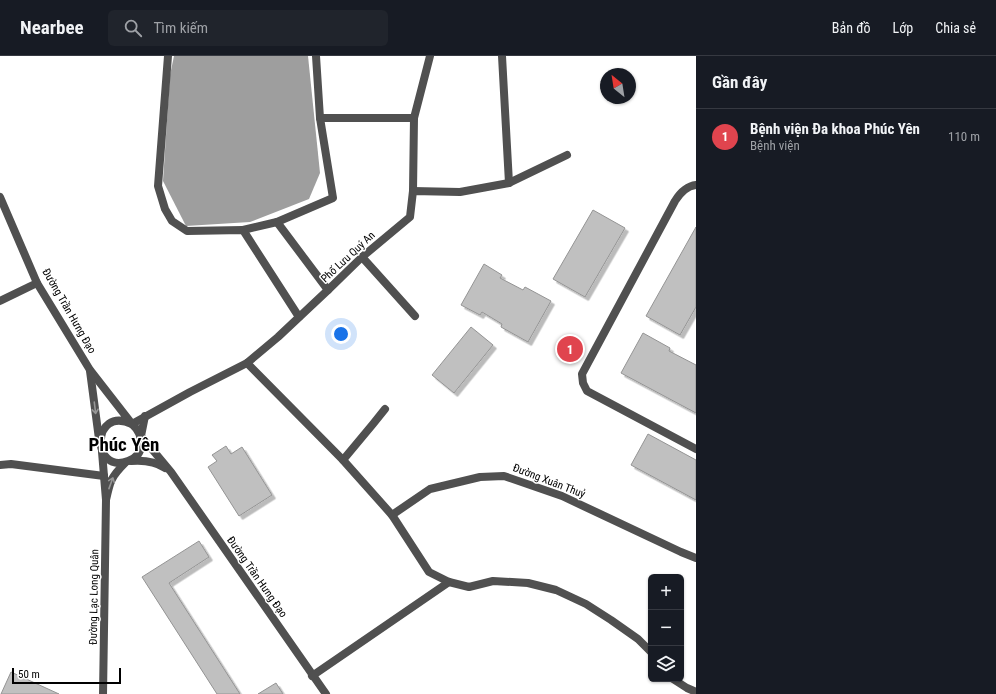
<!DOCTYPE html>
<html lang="vi">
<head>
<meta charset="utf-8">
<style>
  :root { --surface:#171b24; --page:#20242c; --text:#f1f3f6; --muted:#9ea1a6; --line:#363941; --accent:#858687 }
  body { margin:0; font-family:"Roboto Condensed",sans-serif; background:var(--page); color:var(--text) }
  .controls { position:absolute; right:12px; bottom:12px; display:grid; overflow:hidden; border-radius:6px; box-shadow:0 1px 3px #0004 }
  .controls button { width:36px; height:36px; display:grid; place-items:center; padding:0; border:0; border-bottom:1px solid var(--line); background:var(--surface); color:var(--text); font:20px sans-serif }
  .compass { position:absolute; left:600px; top:12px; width:36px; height:36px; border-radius:50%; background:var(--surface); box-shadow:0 1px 3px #0004; rotate:330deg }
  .scale { position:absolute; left:12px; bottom:10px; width:109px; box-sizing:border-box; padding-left:4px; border:2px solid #000; border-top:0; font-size:11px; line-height:14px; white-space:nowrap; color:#000; -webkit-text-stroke:3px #fff; paint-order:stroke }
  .you { position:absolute; left:341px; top:278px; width:14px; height:14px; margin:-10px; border:3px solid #fff; border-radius:50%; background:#1a73e8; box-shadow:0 0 0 6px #1a73e833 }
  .badge { display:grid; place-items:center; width:26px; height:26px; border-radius:50%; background:var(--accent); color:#fff; font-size:13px; font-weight:700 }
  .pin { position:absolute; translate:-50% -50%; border:2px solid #fff; box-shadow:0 1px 4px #0006 }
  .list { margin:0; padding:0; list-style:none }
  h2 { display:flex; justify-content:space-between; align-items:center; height:52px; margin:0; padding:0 16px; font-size:17px }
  h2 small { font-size:13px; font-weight:400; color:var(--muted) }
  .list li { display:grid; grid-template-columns:26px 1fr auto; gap:12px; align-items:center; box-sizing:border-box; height:56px; padding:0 16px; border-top:1px solid var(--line) }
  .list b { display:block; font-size:15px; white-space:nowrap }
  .list p { margin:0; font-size:13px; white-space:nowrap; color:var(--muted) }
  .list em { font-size:13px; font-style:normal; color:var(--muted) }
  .icon { flex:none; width:22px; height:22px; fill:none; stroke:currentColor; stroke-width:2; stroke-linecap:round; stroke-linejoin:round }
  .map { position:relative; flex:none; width:696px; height:638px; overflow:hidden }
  header { display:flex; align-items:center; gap:24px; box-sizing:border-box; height:56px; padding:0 20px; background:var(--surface); border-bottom:1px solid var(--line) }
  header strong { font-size:19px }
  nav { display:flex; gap:22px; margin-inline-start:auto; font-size:14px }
  .search { width:280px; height:36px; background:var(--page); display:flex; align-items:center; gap:10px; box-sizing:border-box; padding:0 14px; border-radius:6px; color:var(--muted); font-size:15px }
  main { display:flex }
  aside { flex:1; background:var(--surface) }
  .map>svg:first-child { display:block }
  .water { fill:#9e9e9e }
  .building { fill:#c0c0c0; stroke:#949494; filter:url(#shadow) }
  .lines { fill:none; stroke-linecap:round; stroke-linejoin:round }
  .service { stroke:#505050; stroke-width:8 }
  .minor { stroke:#505050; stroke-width:8 }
  .tertiary { stroke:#505050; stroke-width:8 }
  .oneway { stroke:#969696 }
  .labels { text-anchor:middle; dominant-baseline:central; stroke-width:3; stroke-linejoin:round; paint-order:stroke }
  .street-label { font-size:11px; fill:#000; stroke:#fff }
  .town-label { font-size:19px; font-weight:bold; fill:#000; stroke:#fff }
</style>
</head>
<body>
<header>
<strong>Nearbee</strong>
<div class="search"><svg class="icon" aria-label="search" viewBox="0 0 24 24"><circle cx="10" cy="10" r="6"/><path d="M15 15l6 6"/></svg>Tìm kiếm</div>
<nav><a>Bản đồ</a><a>Lớp</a><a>Chia sẻ</a></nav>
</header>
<main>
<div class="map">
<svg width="696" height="638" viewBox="0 0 696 638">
  <defs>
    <filter id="shadow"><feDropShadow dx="3.5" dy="3.5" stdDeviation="0" flood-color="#0004"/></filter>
  </defs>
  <rect width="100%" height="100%" fill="#fff"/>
  <polygon class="water" points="174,0 308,0 320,117 309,143 250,166 186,170 163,125 170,19"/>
  <g class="building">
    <polygon points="593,154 625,172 585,241 553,223"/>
    <polygon points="696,171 696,251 680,279 646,260"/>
    <polygon points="484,208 502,219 500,222 523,234 525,231 551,245 528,286 501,271 502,268 482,256 480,259 461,249"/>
    <polygon points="471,271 493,289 454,337 432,319"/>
    <polygon points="643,277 670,292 669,295 696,309 696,357 621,317"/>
    <polygon points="648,378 696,404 696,444 631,409"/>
    <polygon points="226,390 231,398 242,391 272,439 239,460 208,411 217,405 212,399"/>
    <polygon points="199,485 209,501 169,527 240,638 217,638 142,521"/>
    <polygon points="11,616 59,638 1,638"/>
    <polygon points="276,627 283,638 258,638"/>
  </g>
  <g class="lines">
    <g class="service">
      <path d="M696,129C686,130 680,137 675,145L582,318L583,327L587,335L696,393"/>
      <polyline points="343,404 373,368 385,353"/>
    </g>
    <g class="minor">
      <polyline points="168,0 158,130 165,153 172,165 187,175 243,174 299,261"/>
      <polyline points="316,0 320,62"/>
      <polyline points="502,0 509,127"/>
      <polyline points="413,135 414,62 430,0"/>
      <polyline points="243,174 277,166"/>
      <polyline points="362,201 415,260"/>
      <polyline points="328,234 277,166 333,142 320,62 414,62"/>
      <polyline points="0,245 37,227"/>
      <polyline points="247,307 343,404 392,459 429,516 449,526 469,531 493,525 528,527 556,534 586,548 611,564 638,583 651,596"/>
      <polyline points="145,360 141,380 171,416 326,638"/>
      <polyline points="132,368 190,336 247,307 278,281 328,234 362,201 410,161 413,135 460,136 509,127 567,99"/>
      <path d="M131,405C144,404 155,405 165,412"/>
      <polyline points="0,409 11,408 104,420"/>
      <polyline points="392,459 430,433 480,421 504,420 562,440 681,496 696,502"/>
      <polyline points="312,620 449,526"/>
      <polyline points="673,623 687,632 696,636"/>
    </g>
    <g class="tertiary">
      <path d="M0,141L37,227L90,314L132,368C144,379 146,399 128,405C91,419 91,349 132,368"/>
      <polyline points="90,315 99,383"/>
      <path d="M102,396L106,444C110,425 111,421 125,407"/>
      <polyline points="103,638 106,444"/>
    </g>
  </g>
  <defs><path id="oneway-shaft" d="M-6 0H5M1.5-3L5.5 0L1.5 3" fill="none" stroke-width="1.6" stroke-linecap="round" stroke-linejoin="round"/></defs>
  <g class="oneway">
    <use href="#oneway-shaft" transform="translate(95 352) rotate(83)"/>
    <use href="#oneway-shaft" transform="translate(111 427) rotate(-70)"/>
  </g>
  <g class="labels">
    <g class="street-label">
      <text transform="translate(348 201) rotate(-43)">Phố Lưu Quý An</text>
      <text transform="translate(69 255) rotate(60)">Đường Trần Hưng Đạo</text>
      <text transform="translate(549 425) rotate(21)">Đường Xuân Thuỷ</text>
      <text transform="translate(257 521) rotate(55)">Đường Trần Hưng Đạo</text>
      <text transform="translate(94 541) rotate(-89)">Đường Lạc Long Quân</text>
    </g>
    <g class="town-label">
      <text x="124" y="388">Phúc Yên</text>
    </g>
  </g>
</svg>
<div class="controls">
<button>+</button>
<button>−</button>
<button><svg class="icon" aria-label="layers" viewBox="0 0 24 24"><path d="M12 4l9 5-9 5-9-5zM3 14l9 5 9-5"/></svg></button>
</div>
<svg class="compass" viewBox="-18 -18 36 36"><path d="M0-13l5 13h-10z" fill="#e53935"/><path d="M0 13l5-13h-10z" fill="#9ea1a6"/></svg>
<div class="scale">50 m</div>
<div class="you"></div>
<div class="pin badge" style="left:570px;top:293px;background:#e0444e">1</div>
</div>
<aside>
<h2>Gần đây<small></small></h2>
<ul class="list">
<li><span class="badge" style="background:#e0444e">1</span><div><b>Bệnh viện Đa khoa Phúc Yên</b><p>Bệnh viện</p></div><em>110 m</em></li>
</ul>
</aside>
</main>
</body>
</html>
